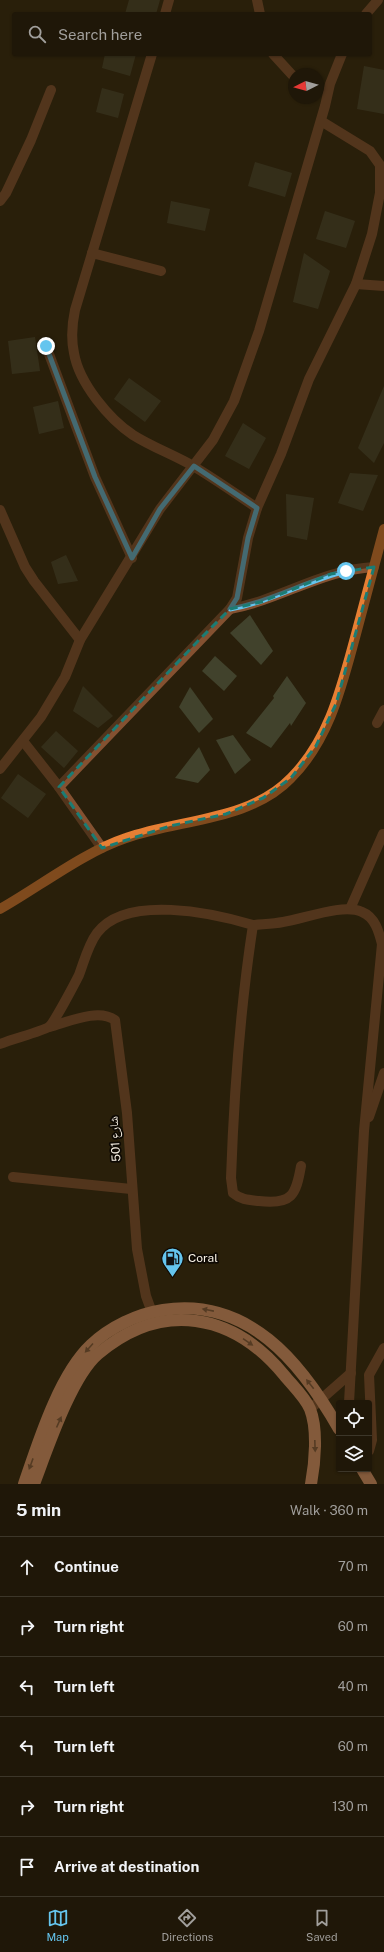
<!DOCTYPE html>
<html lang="en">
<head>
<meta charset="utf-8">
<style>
  :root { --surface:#1f1708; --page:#2c2416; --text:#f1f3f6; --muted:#a19f9c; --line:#3c3629; --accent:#65c5ee }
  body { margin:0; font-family:"Public Sans","Noto Naskh Arabic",sans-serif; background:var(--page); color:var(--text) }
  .controls { position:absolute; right:12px; bottom:12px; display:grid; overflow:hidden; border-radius:4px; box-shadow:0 1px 3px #0004 }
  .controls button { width:36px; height:36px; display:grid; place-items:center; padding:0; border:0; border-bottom:1px solid var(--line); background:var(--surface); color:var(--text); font:20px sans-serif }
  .compass { position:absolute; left:288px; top:68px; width:36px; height:36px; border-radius:50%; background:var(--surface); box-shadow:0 1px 3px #0004; rotate:264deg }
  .stop { position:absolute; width:12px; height:12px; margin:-9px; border:3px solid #65c5ee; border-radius:50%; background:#fff }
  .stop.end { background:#65c5ee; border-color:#fff; box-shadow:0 1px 4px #0008 }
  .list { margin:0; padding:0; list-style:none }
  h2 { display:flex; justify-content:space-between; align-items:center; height:52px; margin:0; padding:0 16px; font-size:17px }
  h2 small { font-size:13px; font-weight:400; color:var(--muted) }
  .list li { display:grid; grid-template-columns:26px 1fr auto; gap:12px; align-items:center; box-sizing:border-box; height:60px; padding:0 16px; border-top:1px solid var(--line) }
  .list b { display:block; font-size:15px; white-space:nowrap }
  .list em { font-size:13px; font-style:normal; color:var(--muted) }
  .icon { flex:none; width:22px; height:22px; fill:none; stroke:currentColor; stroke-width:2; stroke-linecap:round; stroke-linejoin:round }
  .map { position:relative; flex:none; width:384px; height:1484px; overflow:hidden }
  .search { position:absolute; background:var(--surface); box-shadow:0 1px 3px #0004; left:12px; right:12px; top:12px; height:44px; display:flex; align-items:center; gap:10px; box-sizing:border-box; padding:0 14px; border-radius:4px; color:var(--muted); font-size:15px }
  .sheet { height:412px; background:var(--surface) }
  nav { display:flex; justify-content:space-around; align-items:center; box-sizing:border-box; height:56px; border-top:1px solid var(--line); background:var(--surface); font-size:11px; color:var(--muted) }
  nav a { display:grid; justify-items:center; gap:2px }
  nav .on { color:var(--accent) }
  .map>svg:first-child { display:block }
  .building { fill:#41422c }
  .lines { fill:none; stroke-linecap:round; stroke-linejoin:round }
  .minor { stroke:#845131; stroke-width:10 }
  .major { stroke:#e77f34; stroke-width:10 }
  .highway { stroke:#efa375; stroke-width:12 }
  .oneway { fill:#8a5e42 }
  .route { stroke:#65c5ee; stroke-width:5 }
  .marked { fill:none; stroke:#1b7c74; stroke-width:3; stroke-dasharray:8 5; stroke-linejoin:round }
  .labels { text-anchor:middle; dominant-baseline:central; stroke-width:3.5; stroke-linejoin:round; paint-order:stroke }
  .street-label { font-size:12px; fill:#f8f1e5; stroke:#0e0903 }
  .poi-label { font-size:12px; fill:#f8f1e5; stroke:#0e0903; text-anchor:start }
</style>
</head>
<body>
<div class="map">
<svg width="384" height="1484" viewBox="0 0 384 1484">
  <rect width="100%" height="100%" fill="#291f0b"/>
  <g class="building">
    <polygon points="129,0 160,0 156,14 125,14"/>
    <polygon points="105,54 136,54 130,76 102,68"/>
    <polygon points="364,66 384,70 384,114 357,109"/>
    <polygon points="102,88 124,94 118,118 96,112"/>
    <polygon points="255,162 292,173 285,197 248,186"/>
    <polygon points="171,201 210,209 205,231 167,223"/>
    <polygon points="325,211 355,221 346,248 316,239"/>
    <polygon points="304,253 330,271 318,309 293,302"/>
    <polygon points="35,337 40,371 12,374 8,341"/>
    <polygon points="129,378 161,401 145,422 114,399"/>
    <polygon points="384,386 384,443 374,463 358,448"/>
    <polygon points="58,401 64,428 39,434 33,407"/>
    <polygon points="243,423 266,438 249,469 225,456"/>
    <polygon points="350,473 378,475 363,511 338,503"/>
    <polygon points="286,494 314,498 307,540 287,536"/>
    <polygon points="66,555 78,581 58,584 51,562"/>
    <polygon points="250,615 273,651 261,665 230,633"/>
    <polygon points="215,656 237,676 224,691 202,671"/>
    <polygon points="287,676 306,703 291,726 290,723 271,748 246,733 274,698 273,696"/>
    <polygon points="83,686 113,716 98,728 73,711"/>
    <polygon points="190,687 213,719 199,733 179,707"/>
    <polygon points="56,731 78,751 64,768 41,747"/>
    <polygon points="233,735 251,760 235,774 216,740"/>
    <polygon points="199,747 210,770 198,783 175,778"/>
    <polygon points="18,774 46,794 28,818 1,798"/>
  </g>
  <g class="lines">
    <g class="minor">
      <polyline points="257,0 260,14"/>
      <polyline points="165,14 169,0"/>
      <polyline points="366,14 378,0"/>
      <path d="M152,54L75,310C72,324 71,339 74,353C79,383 109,419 133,435C152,447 174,455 193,466C215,479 236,494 257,508"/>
      <polyline points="273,54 294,77"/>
      <polyline points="0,201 6,193 31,140 51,90"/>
      <polyline points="92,253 161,271"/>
      <polyline points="356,284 384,286"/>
      <polyline points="46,346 95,477 132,558"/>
      <polyline points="0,510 25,567 34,581 80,640"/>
      <path d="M230,609C280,600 321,570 374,567"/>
      <polyline points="377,723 384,710"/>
      <polyline points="23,741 59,787"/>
      <polyline points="0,769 41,717 65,677 80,640 160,509 213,440 234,401 259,331 325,106 330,84 342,54"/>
      <polyline points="102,848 59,787 230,609 237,598 248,538 257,508 281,454 309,379 356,284 372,234 380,193 380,165 370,151 321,121"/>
      <polyline points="350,909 383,834"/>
      <path d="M253,925C263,924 273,924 283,922C304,919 343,903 362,912C375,917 379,932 382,944L364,1131L349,1403"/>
      <path d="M49,1027C68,1022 98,1008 115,1020L127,1113L137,1249L146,1296L154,1318"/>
      <path d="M0,1044C12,1039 40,1032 49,1027C54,1023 75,983 79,975C84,962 88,945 97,933C126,894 213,913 253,925C240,1009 234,1093 231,1178L233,1193C241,1200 250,1200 259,1201C292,1205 296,1195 301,1166"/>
      <polyline points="369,1117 384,1073"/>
      <polyline points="13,1177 131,1189"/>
      <polyline points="310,1409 351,1373"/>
      <polyline points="369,1451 372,1440 369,1375 384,1348"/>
    </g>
    <path class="major" d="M0,909C39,887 84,852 126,838C179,819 250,821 291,778C330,739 342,685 356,634C365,599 375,564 384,529"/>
    <g class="highway">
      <polyline points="362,1469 371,1484"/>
      <path d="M24,1484C38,1443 59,1375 91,1345C110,1327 137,1314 163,1310C248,1297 301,1362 339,1429"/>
      <path d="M34,1484C47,1450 71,1377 98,1354C162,1300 233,1313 284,1375C292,1385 305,1397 310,1409C318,1429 315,1463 311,1484"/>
    </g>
  </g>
  <defs><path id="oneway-solid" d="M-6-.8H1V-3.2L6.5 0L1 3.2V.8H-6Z"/></defs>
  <g class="oneway">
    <use href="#oneway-solid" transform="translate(208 1310) rotate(-169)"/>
    <use href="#oneway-solid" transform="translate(248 1342) rotate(34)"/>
    <use href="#oneway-solid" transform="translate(89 1348) rotate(132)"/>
    <use href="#oneway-solid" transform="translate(310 1384) rotate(-128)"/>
    <use href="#oneway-solid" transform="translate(59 1422) rotate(-66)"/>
    <use href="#oneway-solid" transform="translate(315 1446) rotate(88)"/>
    <use href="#oneway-solid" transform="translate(31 1464) rotate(110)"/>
  </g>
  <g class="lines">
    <path class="route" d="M46,346L95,477L132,558L160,509L194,466L257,508L248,538L237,598L230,609C270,602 306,581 346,571"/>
  </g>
  <path d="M0 0H384V1484H0ZM374,567L336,704L316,746L291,778L263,798L226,814L170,826L102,848L59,787L199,640L230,609L261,602L331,574Z" fill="#291f0b" fill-opacity=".55" fill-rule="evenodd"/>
  <path class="marked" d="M374,567L336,704L316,746L291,778L263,798L226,814L170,826L102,848L59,787L199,640L230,609L261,602L331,574Z"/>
  <defs>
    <symbol id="fuel-pin" viewBox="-11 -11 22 30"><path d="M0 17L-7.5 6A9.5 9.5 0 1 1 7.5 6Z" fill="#65c5ee" stroke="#0e0903"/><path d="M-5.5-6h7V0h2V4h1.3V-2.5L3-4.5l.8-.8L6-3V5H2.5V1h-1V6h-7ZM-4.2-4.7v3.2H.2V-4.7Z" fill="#111"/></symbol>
  </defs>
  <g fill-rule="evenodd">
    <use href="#fuel-pin" x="160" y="1246" width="25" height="34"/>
  </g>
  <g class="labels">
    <g class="street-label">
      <text transform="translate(115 1139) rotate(-94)">شارع 501</text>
    </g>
    <g class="poi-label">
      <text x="188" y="1258">Coral</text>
    </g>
  </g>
</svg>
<div class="controls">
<button><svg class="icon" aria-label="locate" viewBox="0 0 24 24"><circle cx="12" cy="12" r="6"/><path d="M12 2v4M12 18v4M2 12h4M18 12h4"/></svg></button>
<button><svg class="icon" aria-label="layers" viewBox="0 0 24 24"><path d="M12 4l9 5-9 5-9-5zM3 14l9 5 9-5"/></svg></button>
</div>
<svg class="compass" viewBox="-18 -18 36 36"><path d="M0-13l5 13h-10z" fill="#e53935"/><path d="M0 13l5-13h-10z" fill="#a19f9c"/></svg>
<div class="stop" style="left:346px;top:571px"></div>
<div class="stop end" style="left:46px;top:346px"></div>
<div class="search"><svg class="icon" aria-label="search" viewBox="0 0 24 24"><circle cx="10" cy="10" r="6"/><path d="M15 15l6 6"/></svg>Search here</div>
</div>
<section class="sheet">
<h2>5 min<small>Walk · 360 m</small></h2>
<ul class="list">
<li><svg class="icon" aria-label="ahead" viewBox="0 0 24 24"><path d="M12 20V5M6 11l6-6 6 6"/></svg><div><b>Continue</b></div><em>70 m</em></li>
<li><svg class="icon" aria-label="right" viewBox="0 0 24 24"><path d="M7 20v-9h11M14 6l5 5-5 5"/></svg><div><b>Turn right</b></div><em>60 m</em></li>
<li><svg class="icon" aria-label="left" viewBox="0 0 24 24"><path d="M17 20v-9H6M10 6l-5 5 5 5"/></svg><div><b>Turn left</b></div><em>40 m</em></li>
<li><svg class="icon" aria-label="left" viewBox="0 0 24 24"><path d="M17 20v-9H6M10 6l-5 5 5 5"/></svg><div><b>Turn left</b></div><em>60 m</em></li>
<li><svg class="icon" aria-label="right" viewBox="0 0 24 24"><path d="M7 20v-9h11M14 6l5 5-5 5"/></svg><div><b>Turn right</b></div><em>130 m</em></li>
<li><svg class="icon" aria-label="arrive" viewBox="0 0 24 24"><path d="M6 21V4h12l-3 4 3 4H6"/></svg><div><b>Arrive at destination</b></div></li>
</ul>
</section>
<nav>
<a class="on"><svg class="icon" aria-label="map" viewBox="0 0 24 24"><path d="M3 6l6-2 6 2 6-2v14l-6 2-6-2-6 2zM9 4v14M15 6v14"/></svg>Map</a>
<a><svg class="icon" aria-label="directions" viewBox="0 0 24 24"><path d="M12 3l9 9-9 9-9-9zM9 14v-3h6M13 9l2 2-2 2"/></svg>Directions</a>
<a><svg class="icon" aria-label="saved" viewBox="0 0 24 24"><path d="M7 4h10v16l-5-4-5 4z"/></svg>Saved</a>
</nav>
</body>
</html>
